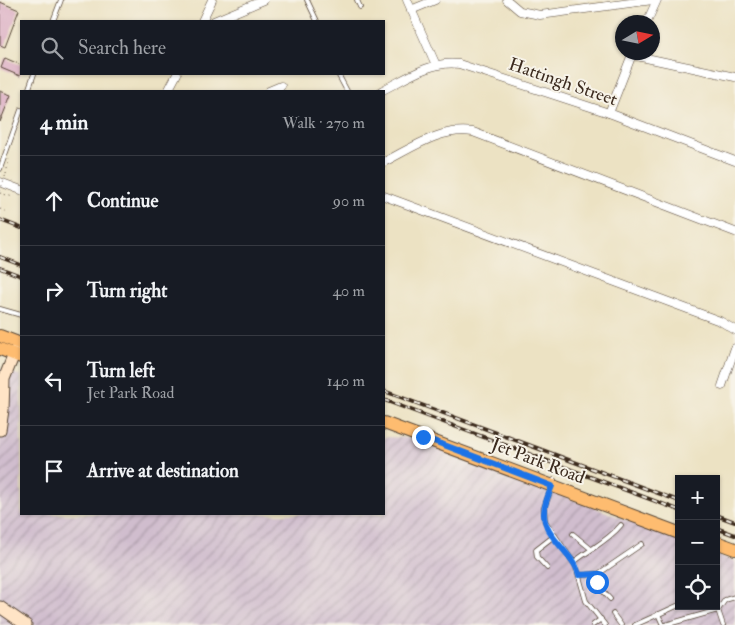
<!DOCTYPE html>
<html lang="en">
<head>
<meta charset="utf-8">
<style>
  :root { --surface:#171b24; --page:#20242c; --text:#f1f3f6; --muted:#9ea1a6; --line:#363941 }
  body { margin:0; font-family:"IM FELL Double Pica",serif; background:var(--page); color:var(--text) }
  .controls { position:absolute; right:15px; bottom:15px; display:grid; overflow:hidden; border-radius:0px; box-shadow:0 1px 4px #0004 }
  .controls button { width:45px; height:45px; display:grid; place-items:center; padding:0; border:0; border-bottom:1px solid var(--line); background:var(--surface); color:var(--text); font:25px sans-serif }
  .compass { position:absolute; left:615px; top:15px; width:45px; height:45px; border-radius:50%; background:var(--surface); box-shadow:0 1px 4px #0004; rotate:80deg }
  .stop { position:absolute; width:15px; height:15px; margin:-11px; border:4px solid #1a73e8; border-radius:50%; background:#fff }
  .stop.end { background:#1a73e8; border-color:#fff; box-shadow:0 1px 5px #0008 }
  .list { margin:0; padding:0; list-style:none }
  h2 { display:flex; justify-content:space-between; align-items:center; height:65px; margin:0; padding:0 20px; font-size:21px }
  h2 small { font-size:16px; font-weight:400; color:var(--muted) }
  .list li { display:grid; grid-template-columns:32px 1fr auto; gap:15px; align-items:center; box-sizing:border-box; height:90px; padding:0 20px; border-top:1px solid var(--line) }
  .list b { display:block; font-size:19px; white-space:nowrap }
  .list p { margin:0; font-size:16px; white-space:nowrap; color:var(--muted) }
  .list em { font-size:16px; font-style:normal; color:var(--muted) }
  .icon { flex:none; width:28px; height:28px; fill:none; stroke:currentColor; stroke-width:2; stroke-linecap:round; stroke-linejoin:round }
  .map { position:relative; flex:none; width:735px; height:625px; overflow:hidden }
  .search { position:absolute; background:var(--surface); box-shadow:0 1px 4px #0004; left:20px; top:20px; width:365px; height:55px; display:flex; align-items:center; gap:12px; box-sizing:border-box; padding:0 18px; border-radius:0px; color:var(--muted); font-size:19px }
  .panel { position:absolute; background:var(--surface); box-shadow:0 1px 4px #0004; left:20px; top:90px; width:365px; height:425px; border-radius:0px }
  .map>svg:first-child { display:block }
  .industrial { fill:url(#industrial-furrows) }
  .building { fill:#d9a7c0 }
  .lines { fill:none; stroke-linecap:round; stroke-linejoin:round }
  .lane-casing { stroke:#564637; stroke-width:5.5 }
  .street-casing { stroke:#564637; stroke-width:9 }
  .secondary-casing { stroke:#564637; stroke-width:13 }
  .primary-casing { stroke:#564637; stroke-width:14 }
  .path { stroke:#564637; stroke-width:1; stroke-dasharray:1 4; stroke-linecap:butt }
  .lane { stroke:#fff; stroke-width:4 }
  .street { stroke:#fff; stroke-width:8 }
  .secondary { stroke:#ffe4c6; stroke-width:11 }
  .primary { stroke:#febc70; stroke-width:12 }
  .rail-casing { stroke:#3b2a1e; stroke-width:4 }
  .rail { stroke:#f7f3e8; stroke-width:2; stroke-dasharray:5.5; stroke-linecap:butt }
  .path-bridge { stroke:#564637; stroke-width:1; stroke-dasharray:1 4; stroke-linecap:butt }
  .route { stroke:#1a73e8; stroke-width:6 }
  .labels { text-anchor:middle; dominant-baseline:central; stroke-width:4; stroke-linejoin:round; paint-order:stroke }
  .street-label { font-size:18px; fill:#3b2a1e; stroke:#f7f3e8 }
</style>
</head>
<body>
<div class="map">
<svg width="735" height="625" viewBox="0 0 735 625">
  <defs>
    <pattern id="industrial-furrows" width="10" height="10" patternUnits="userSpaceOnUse" patternTransform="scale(1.25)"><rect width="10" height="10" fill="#d0bdce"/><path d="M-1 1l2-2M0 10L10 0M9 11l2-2" fill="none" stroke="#aa9aa7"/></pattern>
  </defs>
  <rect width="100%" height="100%" fill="#f7f3e8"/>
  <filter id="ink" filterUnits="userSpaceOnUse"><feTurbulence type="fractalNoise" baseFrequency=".02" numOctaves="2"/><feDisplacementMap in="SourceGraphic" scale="10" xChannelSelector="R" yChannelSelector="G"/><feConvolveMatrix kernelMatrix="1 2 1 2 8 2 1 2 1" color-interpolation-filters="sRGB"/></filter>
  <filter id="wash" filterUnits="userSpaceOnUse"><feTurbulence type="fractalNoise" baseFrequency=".0096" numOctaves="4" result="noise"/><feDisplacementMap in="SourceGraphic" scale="20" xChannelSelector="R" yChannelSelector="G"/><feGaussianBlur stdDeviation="1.12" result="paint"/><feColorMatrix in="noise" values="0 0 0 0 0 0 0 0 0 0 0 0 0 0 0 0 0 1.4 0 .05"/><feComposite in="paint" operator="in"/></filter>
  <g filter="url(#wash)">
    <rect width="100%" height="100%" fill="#ece2c3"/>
    <polygon class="industrial" points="0,368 21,376 21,514 384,514 384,437 414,438 679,540 679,606 716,606 716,554 735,561 735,625 0,625"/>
    <g id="blocks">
      <g class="building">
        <polygon points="0,2 19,10 5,47 0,45"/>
        <polygon points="5,58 21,65 20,76 1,68"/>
        <polygon points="0,91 11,95 0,122"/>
      </g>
    </g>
  </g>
  <g filter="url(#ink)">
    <use href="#blocks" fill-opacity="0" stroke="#564637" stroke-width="1"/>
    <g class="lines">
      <defs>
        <g id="lane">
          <polyline points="307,0 317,21"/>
          <polyline points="357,0 360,7"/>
          <polyline points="53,21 61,0"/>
          <polyline points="338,74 347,91"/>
          <polyline points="28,91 34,74"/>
          <polyline points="0,169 21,110"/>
          <polyline points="0,309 21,315"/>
          <polyline points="554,480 544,508 545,521 576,566 586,601 605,625"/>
          <polyline points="573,534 591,549"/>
          <path d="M574,562C590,549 608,541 621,525"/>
          <polyline points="547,568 537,557 536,550 554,536"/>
          <polyline points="598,574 642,544"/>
          <polyline points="579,575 598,574 598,586 610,599"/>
          <polyline points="718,610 723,625"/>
          <polyline points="613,614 621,625"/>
          <polyline points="658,614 663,625"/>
          <polyline points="593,625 601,619"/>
          <polyline points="635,625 679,605"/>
          <polyline points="665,625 718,610 725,600 735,597"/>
        </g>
        <g id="street">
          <polyline points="407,0 436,65"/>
          <polyline points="507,0 520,11 540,15 653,0"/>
          <polyline points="411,10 435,0"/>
          <polyline points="202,21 212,0"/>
          <polyline points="214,21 264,0"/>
          <polyline points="647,22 657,0"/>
          <polyline points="632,55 735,77"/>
          <polyline points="168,91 177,74"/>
          <polyline points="269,91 281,86"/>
          <path d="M381,91C405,79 432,60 459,64L609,113L735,161"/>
          <polyline points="609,113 633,52"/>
          <path d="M384,162C412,148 440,127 473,132L735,232"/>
          <polyline points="0,182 21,190"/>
          <polyline points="384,196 720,321 735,330"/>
          <polyline points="722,386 735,348"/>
        </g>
        <g id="secondary">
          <polyline points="0,430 3,410 4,379 17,347"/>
          <polyline points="0,607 26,625"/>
        </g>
        <g id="primary">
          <polyline points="0,336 21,344"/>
          <polyline points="0,349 21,357"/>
          <polyline points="384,423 679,533"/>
          <polyline points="716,542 735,549"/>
        </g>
      </defs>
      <use href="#lane" class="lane-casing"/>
      <use href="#street" class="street-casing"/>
      <use href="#secondary" class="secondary-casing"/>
      <use href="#primary" class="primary-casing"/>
      <g class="path">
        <polyline points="6,174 9,159"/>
        <polyline points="0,193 13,197"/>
        <polyline points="0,209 9,212"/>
      </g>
      <use href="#lane" class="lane"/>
      <use href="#street" class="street"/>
      <use href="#secondary" class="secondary"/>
      <use href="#primary" class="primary"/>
      <defs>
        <g id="rail">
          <polyline points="0,220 21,228"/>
          <polyline points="0,257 21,265"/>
          <polyline points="0,268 21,276"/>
          <polyline points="384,391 679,501"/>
          <polyline points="384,400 679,510"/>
          <polyline points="716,515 735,522"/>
          <polyline points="716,528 735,535"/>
        </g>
      </defs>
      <use href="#rail" class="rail-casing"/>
      <use href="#rail" class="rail"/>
      <polyline class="path-bridge" points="0,191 6,174"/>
    </g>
  </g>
  <g class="lines" filter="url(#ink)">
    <path class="route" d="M423,437L552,486C549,494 544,504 544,513C543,537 574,553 579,575L598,574L597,582"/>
  </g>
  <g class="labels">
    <g class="street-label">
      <text transform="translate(563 82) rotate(19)">Hattingh Street</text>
      <text transform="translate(538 461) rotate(21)">Jet Park Road</text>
    </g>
  </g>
</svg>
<div class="controls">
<button>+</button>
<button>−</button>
<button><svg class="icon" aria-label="locate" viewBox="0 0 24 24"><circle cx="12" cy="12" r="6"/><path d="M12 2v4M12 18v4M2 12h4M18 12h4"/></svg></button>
</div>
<svg class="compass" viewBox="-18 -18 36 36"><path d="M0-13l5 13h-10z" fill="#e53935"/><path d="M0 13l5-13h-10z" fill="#9ea1a6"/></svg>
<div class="stop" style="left:597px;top:582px"></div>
<div class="stop end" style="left:423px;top:437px"></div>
<div class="search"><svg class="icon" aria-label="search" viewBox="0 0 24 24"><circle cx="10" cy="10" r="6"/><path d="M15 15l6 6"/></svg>Search here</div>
<section class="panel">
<h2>4 min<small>Walk · 270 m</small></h2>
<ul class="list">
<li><svg class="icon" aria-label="ahead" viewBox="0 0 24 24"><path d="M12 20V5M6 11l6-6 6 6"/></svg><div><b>Continue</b></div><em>90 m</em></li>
<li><svg class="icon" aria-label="right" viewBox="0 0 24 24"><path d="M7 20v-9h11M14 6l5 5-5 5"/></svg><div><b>Turn right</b></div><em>40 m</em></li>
<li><svg class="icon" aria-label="left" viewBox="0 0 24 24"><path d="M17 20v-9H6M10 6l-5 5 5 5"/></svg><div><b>Turn left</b><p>Jet Park Road</p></div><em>140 m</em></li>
<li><svg class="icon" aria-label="arrive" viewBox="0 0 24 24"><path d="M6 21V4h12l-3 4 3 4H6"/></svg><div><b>Arrive at destination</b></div></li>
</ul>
</section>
</div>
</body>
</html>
